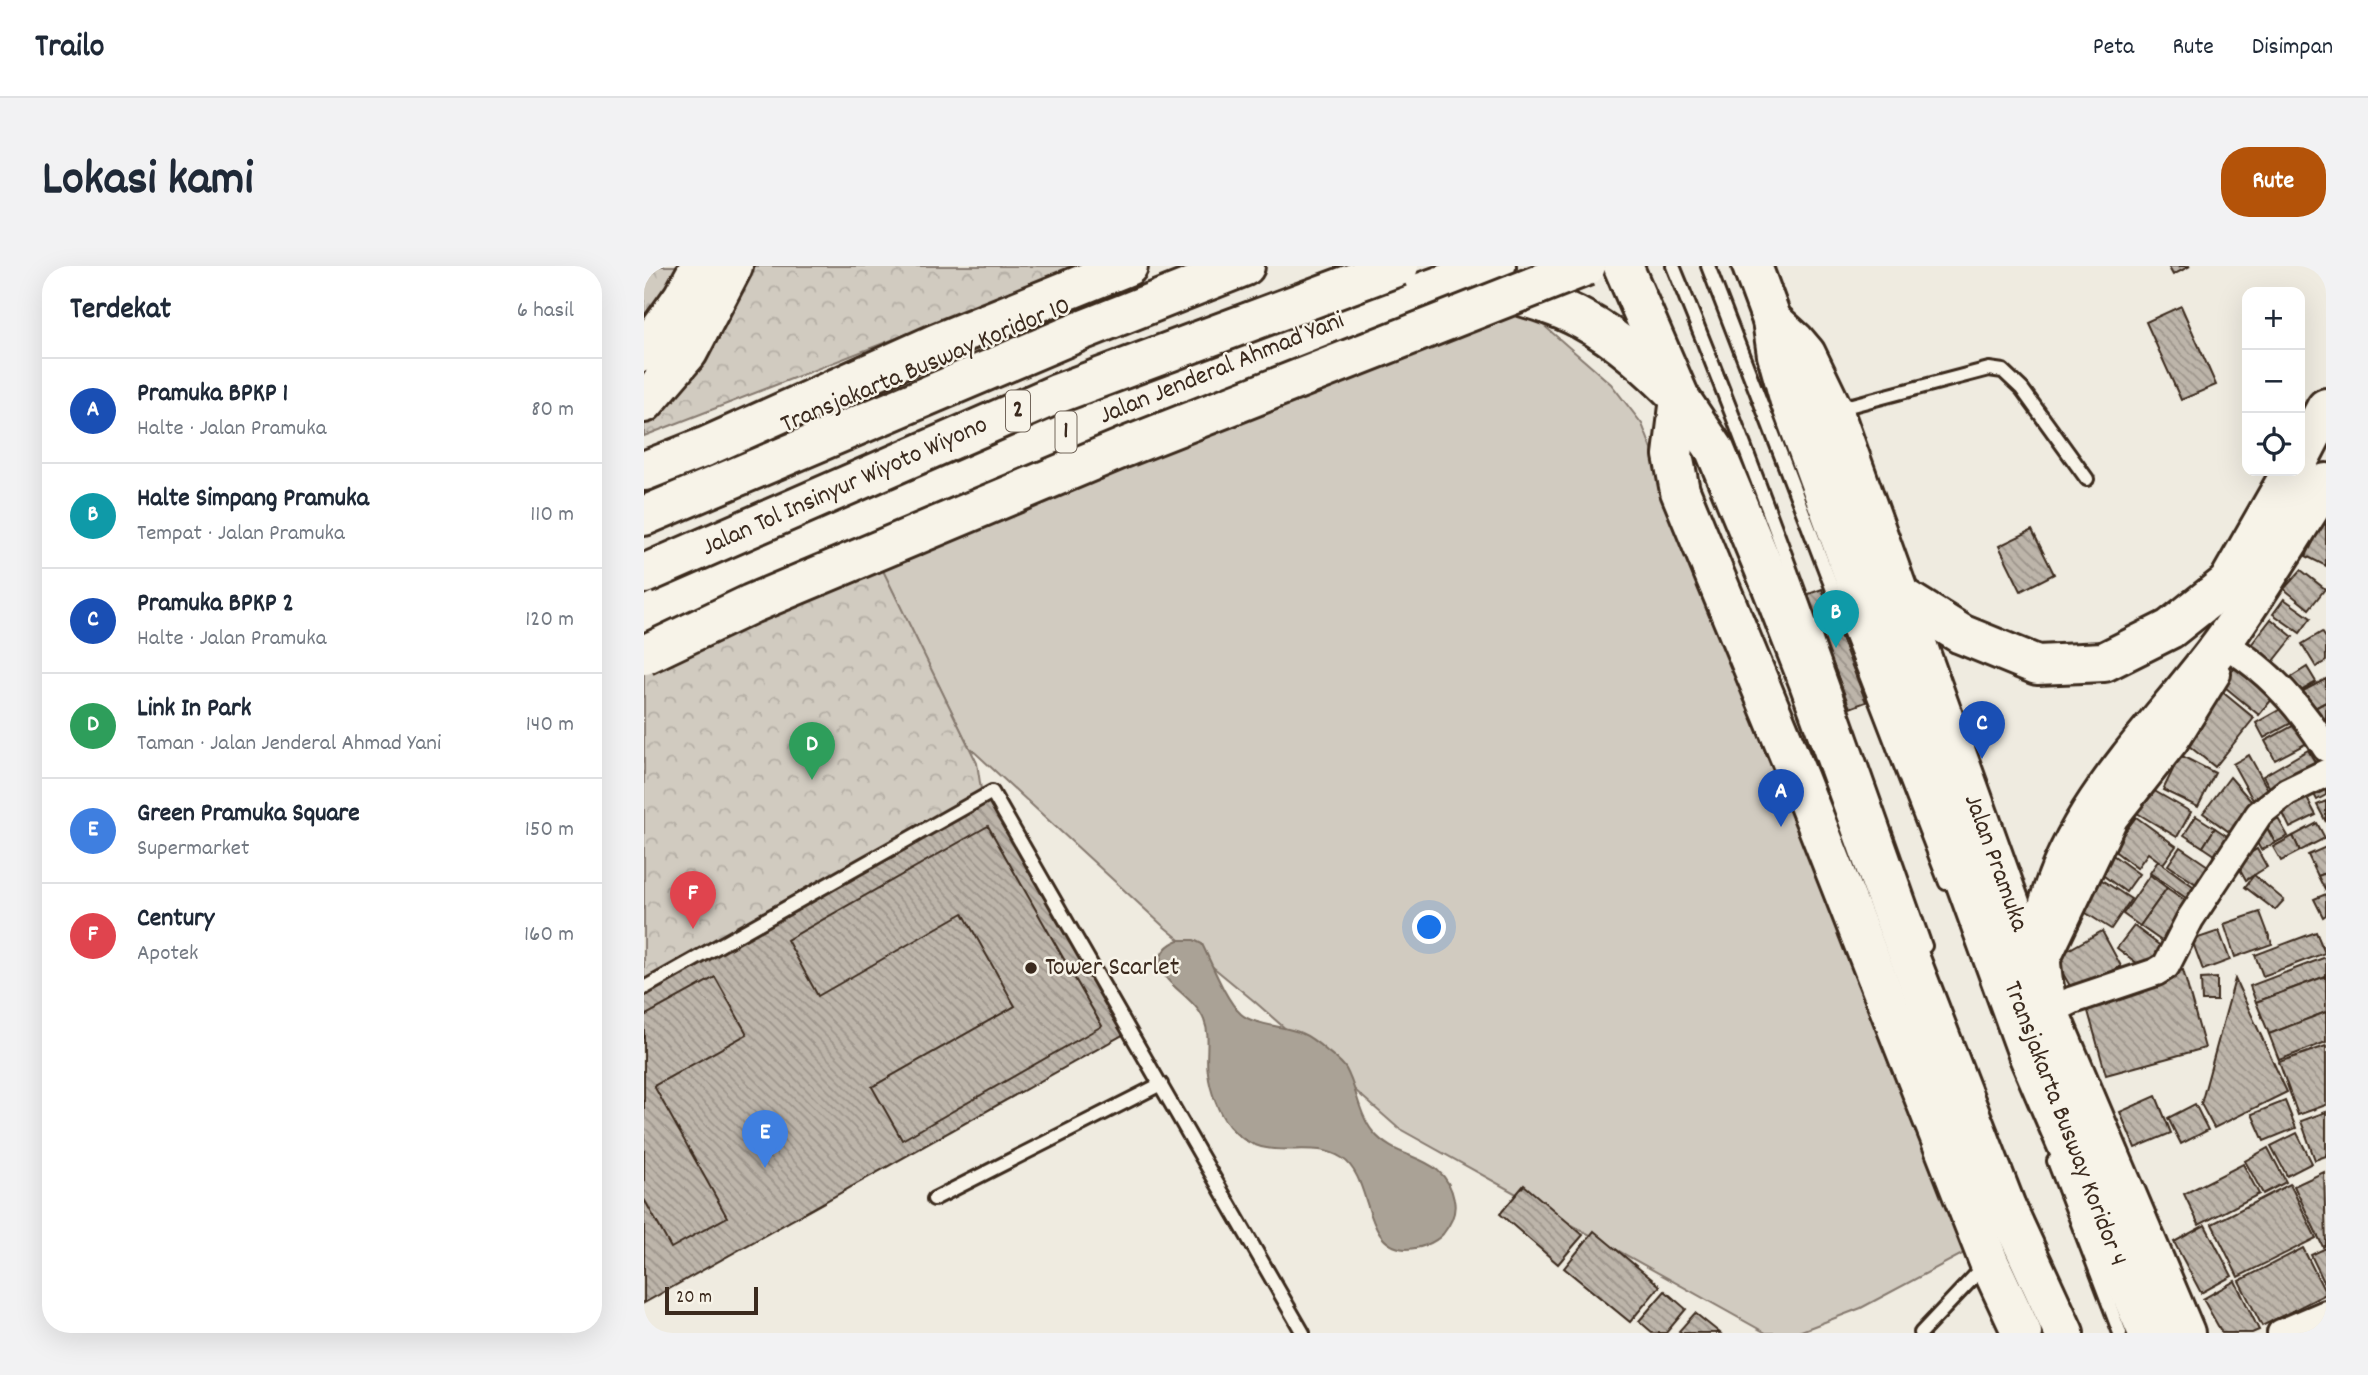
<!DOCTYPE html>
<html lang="id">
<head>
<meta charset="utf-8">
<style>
  :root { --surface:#fff; --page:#f2f2f3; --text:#1f2937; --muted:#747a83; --line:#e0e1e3; --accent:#b45309 }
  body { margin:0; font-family:Dekko,sans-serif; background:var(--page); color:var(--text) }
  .controls { position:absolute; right:21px; top:21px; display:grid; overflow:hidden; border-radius:14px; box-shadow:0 7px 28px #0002 }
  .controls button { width:63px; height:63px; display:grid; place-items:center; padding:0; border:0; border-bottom:2px solid var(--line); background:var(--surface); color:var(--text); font:35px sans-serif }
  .scale { position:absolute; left:21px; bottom:18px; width:93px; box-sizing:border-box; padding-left:7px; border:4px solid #3b2a1e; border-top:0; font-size:19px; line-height:24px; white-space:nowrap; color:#3b2a1e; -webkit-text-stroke:5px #f7f3e8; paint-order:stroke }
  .you { position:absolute; left:786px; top:662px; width:24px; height:24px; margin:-18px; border:5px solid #fff; border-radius:50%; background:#1a73e8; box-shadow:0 0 0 10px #1a73e833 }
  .badge { display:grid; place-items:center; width:46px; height:46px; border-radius:50%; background:var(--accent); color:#fff; font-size:23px; font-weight:700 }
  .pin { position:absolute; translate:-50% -58px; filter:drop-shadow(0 2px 4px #0008) }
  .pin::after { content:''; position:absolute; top:37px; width:24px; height:21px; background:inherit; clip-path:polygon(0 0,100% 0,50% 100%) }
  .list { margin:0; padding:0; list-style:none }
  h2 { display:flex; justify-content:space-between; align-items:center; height:91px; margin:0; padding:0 28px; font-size:30px }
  h2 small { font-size:23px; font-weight:400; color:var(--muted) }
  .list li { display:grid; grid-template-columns:46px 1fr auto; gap:21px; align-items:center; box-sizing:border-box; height:105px; padding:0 28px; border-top:2px solid var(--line) }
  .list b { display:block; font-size:26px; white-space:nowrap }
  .list p { margin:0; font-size:23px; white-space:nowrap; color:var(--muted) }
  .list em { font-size:23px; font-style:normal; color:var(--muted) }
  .icon { flex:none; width:38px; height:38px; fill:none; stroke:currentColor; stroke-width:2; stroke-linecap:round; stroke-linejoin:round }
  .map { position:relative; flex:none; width:1682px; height:1067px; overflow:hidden; border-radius:28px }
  header { display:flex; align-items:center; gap:42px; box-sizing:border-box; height:98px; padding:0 35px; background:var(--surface); border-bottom:2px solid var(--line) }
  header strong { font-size:33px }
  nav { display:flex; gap:38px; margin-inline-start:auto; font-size:24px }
  .intro { display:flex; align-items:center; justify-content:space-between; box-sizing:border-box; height:168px; padding:0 42px }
  h1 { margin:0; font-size:49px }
  .button { padding:18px 32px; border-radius:28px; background:var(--accent); color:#fff; font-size:24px; font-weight:700 }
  main { display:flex; gap:42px; padding:0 42px }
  aside { flex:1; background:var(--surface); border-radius:28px; box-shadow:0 7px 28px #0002 }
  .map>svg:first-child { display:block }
  .grass { fill:#d1cbc0; stroke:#867a6f; stroke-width:2 }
  .park { fill:url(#park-crowns); stroke:#867a6f; stroke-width:2 }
  .water { fill:#aaa296; stroke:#7e7266; stroke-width:2 }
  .building { fill:url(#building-back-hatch); stroke:#3b2a1e; stroke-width:2 }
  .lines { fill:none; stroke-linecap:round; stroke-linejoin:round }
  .service-casing { stroke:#3b2a1e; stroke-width:18 }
  .minor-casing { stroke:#3b2a1e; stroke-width:32 }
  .primary-casing { stroke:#3b2a1e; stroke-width:44 }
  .trunk-casing { stroke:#3b2a1e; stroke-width:44 }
  .motorway-casing { stroke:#3b2a1e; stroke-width:44 }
  .service { stroke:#f7f3e8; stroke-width:12 }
  .minor { stroke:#f7f3e8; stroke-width:26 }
  .primary { stroke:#f7f3e8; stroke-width:38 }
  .trunk { stroke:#f7f3e8; stroke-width:38 }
  .motorway { stroke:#f7f3e8; stroke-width:38 }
  .trunk-bridge-casing { stroke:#3b2a1e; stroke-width:44; stroke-linecap:butt }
  .motorway-bridge-casing { stroke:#3b2a1e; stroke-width:44; stroke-linecap:butt }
  .trunk-bridge { stroke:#f7f3e8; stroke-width:38 }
  .motorway-bridge { stroke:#f7f3e8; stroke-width:38 }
  .poi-dot { fill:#3b2a1e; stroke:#f7f3e8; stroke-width:2.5 }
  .labels { text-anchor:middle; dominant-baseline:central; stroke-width:5; stroke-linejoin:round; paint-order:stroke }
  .shield { fill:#f7f3e8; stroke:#73665b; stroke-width:2 }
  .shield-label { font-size:24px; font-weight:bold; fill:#3b2a1e }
  .street-label { font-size:26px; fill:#3b2a1e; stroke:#f7f3e8 }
  .poi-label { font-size:26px; fill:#3b2a1e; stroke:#f7f3e8; text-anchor:start }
</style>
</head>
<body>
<header>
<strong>Trailo</strong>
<nav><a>Peta</a><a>Rute</a><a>Disimpan</a></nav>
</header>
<div class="intro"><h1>Lokasi kami</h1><a class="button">Rute</a></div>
<main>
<aside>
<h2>Terdekat<small>6 hasil</small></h2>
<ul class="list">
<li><span class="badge" style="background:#1a4fb4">A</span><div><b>Pramuka BPKP 1</b><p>Halte · Jalan Pramuka</p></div><em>80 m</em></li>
<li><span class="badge" style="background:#0f9aa8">B</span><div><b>Halte Simpang Pramuka</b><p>Tempat · Jalan Pramuka</p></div><em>110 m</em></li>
<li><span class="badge" style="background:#1a4fb4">C</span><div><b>Pramuka BPKP 2</b><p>Halte · Jalan Pramuka</p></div><em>120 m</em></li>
<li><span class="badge" style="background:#2e9e5b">D</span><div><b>Link In Park</b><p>Taman · Jalan Jenderal Ahmad Yani</p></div><em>140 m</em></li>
<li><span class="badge" style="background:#3f7fe0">E</span><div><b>Green Pramuka Square</b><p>Supermarket</p></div><em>150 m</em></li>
<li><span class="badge" style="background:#e0444e">F</span><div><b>Century</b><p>Apotek</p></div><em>160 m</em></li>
</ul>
</aside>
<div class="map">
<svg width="1682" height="1067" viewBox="0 0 1682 1067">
  <defs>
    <pattern id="park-crowns" width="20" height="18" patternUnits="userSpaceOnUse" patternTransform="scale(1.75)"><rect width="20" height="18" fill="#d1cbc0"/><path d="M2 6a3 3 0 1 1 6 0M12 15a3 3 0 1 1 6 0" fill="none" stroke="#b4aea5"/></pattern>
    <pattern id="building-back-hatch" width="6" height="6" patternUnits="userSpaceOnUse" patternTransform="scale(1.75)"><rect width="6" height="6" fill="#bdb5aa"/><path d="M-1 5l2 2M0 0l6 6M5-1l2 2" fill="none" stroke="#9b938a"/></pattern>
  </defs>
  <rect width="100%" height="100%" fill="#efebe0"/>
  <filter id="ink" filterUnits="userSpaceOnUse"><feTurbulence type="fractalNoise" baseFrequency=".0143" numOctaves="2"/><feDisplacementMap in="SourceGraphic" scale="14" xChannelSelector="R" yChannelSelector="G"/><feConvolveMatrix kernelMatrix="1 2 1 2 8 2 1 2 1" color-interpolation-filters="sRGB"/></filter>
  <g filter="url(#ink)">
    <polygon class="grass" points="862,43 896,56 967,118 998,158 1322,986 1217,1042 1152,1067 1122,1067 754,862 610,735 518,659 325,481 236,300"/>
    <g class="park">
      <polygon points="0,0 438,0 0,170"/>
      <polygon points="230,286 333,497 338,530 0,722 0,389"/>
    </g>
    <path class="water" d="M535,674H550L558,678C568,698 581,733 597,748C609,759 641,760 657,767C667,771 675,778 683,785C689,790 698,796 702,803C713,823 715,849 729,866C754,897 801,886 810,934C813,947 807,958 799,968C790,978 774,983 761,983C718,980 729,912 698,892C664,870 620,902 585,860C574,847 566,824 564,807C561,789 567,771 560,754C552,733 521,719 517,702C514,687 522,679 535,674Z"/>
    <g class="building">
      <polygon points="1524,0 1546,0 1529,9"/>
      <polygon points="1537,40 1572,119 1537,134 1502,56"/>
      <polygon points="1679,256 1682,258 1682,300 1662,290"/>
      <polygon points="1388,264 1410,308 1377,325 1355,280"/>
      <polygon points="1657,304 1681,323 1665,343 1640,323"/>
      <polygon points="1178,323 1222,436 1206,442 1162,329"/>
      <polygon points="1640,333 1667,352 1656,367 1629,348"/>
      <polygon points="1627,353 1649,371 1622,405 1600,388"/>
      <polygon points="1678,366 1682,372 1682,395 1672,401 1658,378"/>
      <polygon points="1596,397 1634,426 1615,449 1576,417"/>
      <polygon points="1663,401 1672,416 1648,430 1639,416"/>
      <polygon points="1682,413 1682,436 1669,443 1659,425"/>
      <polygon points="1571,420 1610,452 1571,501 1539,475"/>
      <polygon points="1682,436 1682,460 1669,443"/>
      <polygon points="1642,440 1651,455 1620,472 1612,457"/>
      <polygon points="1654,457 1665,476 1631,494 1621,475"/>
      <polygon points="1664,484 1675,503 1630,529 1619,510"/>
      <polygon points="1536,489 1571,507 1554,541 1519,524"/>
      <polygon points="1605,489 1626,527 1610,536 1589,498"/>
      <polygon points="1586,511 1615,544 1595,573 1559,547"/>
      <polygon points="1682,512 1682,529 1673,534 1665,519"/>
      <polygon points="1507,523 1547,546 1533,571 1493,547"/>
      <polygon points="1659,525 1672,549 1646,562 1634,537"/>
      <polygon points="349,527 482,767 0,1037 0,723"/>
      <polygon points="1682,535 1682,556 1673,539"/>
      <polygon points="1632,549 1644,570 1631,577 1620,556"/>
      <polygon points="1552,550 1571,562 1559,581 1540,569"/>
      <polygon points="1492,551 1532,580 1519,598 1504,587 1493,602 1468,583"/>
      <polygon points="1620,556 1631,577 1617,584 1606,564"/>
      <polygon points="1673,557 1681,572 1656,585 1649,570"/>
      <polygon points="344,560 458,760 258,874 228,821 371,740 319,647 174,730 143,674"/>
      <polygon points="1571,562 1595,578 1583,597 1559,581"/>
      <polygon points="1649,570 1656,585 1637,595 1629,581"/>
      <polygon points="1536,581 1567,602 1555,620 1524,599"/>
      <polygon points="1682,581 1682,607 1674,610 1664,589"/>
      <polygon points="1613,583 1623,601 1602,614 1592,596"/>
      <polygon points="1466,587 1495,608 1482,626 1453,605"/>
      <polygon points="1514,595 1553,623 1545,634 1506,607"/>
      <polygon points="1682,607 1682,623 1681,624 1674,610"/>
      <polygon points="1450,609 1487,633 1467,663 1431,640"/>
      <polygon points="1506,609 1523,622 1496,660 1479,648"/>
      <polygon points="1610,609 1640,634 1631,644 1601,621"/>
      <polygon points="1523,622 1548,639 1522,678 1496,660"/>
      <polygon points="1682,628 1682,649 1679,651 1670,633"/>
      <polygon points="1616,646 1628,678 1591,691 1580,658"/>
      <polygon points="1490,660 1523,685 1506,707 1473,682"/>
      <polygon points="1458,665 1477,700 1430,727 1410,692"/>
      <polygon points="1575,665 1586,694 1559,704 1548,674"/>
      <polygon points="1672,666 1681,687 1619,710 1611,689"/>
      <polygon points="1682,691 1682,710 1612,736 1606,720"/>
      <polygon points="1539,704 1561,782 1462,809 1440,731"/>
      <polygon points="1682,710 1682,746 1625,768 1612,736"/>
      <polygon points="71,711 103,768 10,820 83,951 27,982 0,933 0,750"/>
      <polygon points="1573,712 1573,735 1558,735 1557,713"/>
      <polygon points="1591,713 1643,826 1570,862 1557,838"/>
      <polygon points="1682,746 1682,776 1635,794 1625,768"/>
      <polygon points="1682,780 1682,839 1654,849 1635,796"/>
      <polygon points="1512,830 1527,867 1491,882 1476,846"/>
      <polygon points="1641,835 1652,862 1620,875 1608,848"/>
      <polygon points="1551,838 1564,864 1537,878 1524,852"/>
      <polygon points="1682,846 1682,890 1671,894 1657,855"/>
      <polygon points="1653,867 1668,897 1643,910 1627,880"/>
      <polygon points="1624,882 1642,916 1619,928 1601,895"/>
      <polygon points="1599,898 1615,928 1555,959 1540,928"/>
      <polygon points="1680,906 1682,979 1679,981 1650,920"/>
      <polygon points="1646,918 1672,972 1594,1011 1568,958"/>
      <polygon points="880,919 939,969 914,998 856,948"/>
      <polygon points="1561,959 1588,1010 1557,1027 1530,976"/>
      <polygon points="950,965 1016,1020 986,1056 920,1002"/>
      <polygon points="1659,982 1682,1028 1618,1060 1595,1015"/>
      <polygon points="1682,982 1682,1020 1667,989"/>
      <polygon points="1591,1015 1615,1064 1608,1067 1578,1067 1559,1033"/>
      <polygon points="1021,1025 1042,1043 1022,1067 1009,1067 995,1055"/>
      <polygon points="1051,1047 1076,1067 1038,1067 1035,1065"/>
    </g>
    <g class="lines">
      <defs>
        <g id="service">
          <path d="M1029,0C1121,223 1200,452 1281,680"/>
          <polyline points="1064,0 1302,617"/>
          <polyline points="1193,143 1345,103 1359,105 1378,123 1443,213"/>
          <polyline points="0,722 348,526 659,1067"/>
          <polyline points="1410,895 1476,1067"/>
          <polyline points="290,933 517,818"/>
          <polyline points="1277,1067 1342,998"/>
        </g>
        <g id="minor">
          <path d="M1578,377C1621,401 1656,440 1682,482"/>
          <polyline points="1405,689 1470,553 1530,477 1573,408"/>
          <polyline points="1405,746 1429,734 1512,706 1522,700 1546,653 1615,548 1643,526 1682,507"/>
          <polyline points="1637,1067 1682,1048"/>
        </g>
        <g id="primary">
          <polyline points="979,0 1036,132 1071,184 1127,319 1164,414 1244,636 1362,941 1420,1067"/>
          <polyline points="1108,0 1128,54 1151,75 1162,88 1189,144 1405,746 1541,1067"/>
          <polyline points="1128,54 1133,89 1145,132 1384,788 1504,1067"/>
          <polyline points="1036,132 1029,189 1036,225 1155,513 1345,996 1378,1067"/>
        </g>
        <g id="trunk">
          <path d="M848,22C877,30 913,39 939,54C975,73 1007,103 1036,132"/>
          <polyline points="0,86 39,31 56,0"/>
          <polyline points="0,137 44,86 89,0"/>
          <polyline points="1656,192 1682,142"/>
          <polyline points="0,205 61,181 293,77 484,0"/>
          <polyline points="1256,330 1317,368 1393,399 1460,396 1526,363 1584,317 1648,205"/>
          <path d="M0,351C110,299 222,251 334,203C505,131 677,61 852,0"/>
          <path d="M1405,746C1399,721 1394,693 1398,667C1419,548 1510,469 1578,377C1615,326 1647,270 1682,217"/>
        </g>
        <polyline id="motorway" points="0,250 439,64 601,0"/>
      </defs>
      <use href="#service" class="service-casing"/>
      <use href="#minor" class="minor-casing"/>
      <use href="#primary" class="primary-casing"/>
      <use href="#trunk" class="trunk-casing"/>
      <use href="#motorway" class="motorway-casing"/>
      <use href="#service" class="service"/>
      <use href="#minor" class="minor"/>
      <use href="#primary" class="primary"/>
      <use href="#trunk" class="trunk"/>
      <use href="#motorway" class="motorway"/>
      <defs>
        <polyline id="trunk-bridge" points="0,389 107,338 479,182 942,0"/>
        <polyline id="motorway-bridge" points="0,308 415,127 755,0"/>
      </defs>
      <use href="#trunk-bridge" class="trunk-bridge-casing"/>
      <use href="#motorway-bridge" class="motorway-bridge-casing"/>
      <use href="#trunk-bridge" class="trunk-bridge"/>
      <use href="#motorway-bridge" class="motorway-bridge"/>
    </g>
  </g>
  <circle class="poi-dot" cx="387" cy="702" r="7"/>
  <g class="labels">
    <g class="shield">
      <rect x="362" y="124.5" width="24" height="41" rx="5"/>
      <rect x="411.5" y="145.5" width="21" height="41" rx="5"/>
    </g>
    <g class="shield-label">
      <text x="374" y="145">2</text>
      <text x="422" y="166">1</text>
    </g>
    <g class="street-label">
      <text transform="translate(282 100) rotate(-23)">Transjakarta Busway Koridor 10</text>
      <text transform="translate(578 103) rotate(-22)">Jalan Jenderal Ahmad Yani</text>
      <text transform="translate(201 221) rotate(-24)">Jalan Tol Insinyur Wiyoto Wiyono</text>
      <text transform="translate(1351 597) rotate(70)">Jalan Pramuka</text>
      <text transform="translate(1420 858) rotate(69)">Transjakarta Busway Koridor 4</text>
    </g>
    <g class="poi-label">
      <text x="401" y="702">Tower Scarlet</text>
    </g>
  </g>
</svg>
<div class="controls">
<button>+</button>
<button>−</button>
<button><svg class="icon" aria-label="locate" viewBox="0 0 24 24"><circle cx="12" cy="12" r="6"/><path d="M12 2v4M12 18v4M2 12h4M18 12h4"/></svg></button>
</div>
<div class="scale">20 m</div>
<div class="you"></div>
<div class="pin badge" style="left:1137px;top:561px;background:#1a4fb4">A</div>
<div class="pin badge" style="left:1192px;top:382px;background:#0f9aa8">B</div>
<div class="pin badge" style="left:1338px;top:493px;background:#1a4fb4">C</div>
<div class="pin badge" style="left:168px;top:514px;background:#2e9e5b">D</div>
<div class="pin badge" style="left:121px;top:902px;background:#3f7fe0">E</div>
<div class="pin badge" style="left:49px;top:663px;background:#e0444e">F</div>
</div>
</main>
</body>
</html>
